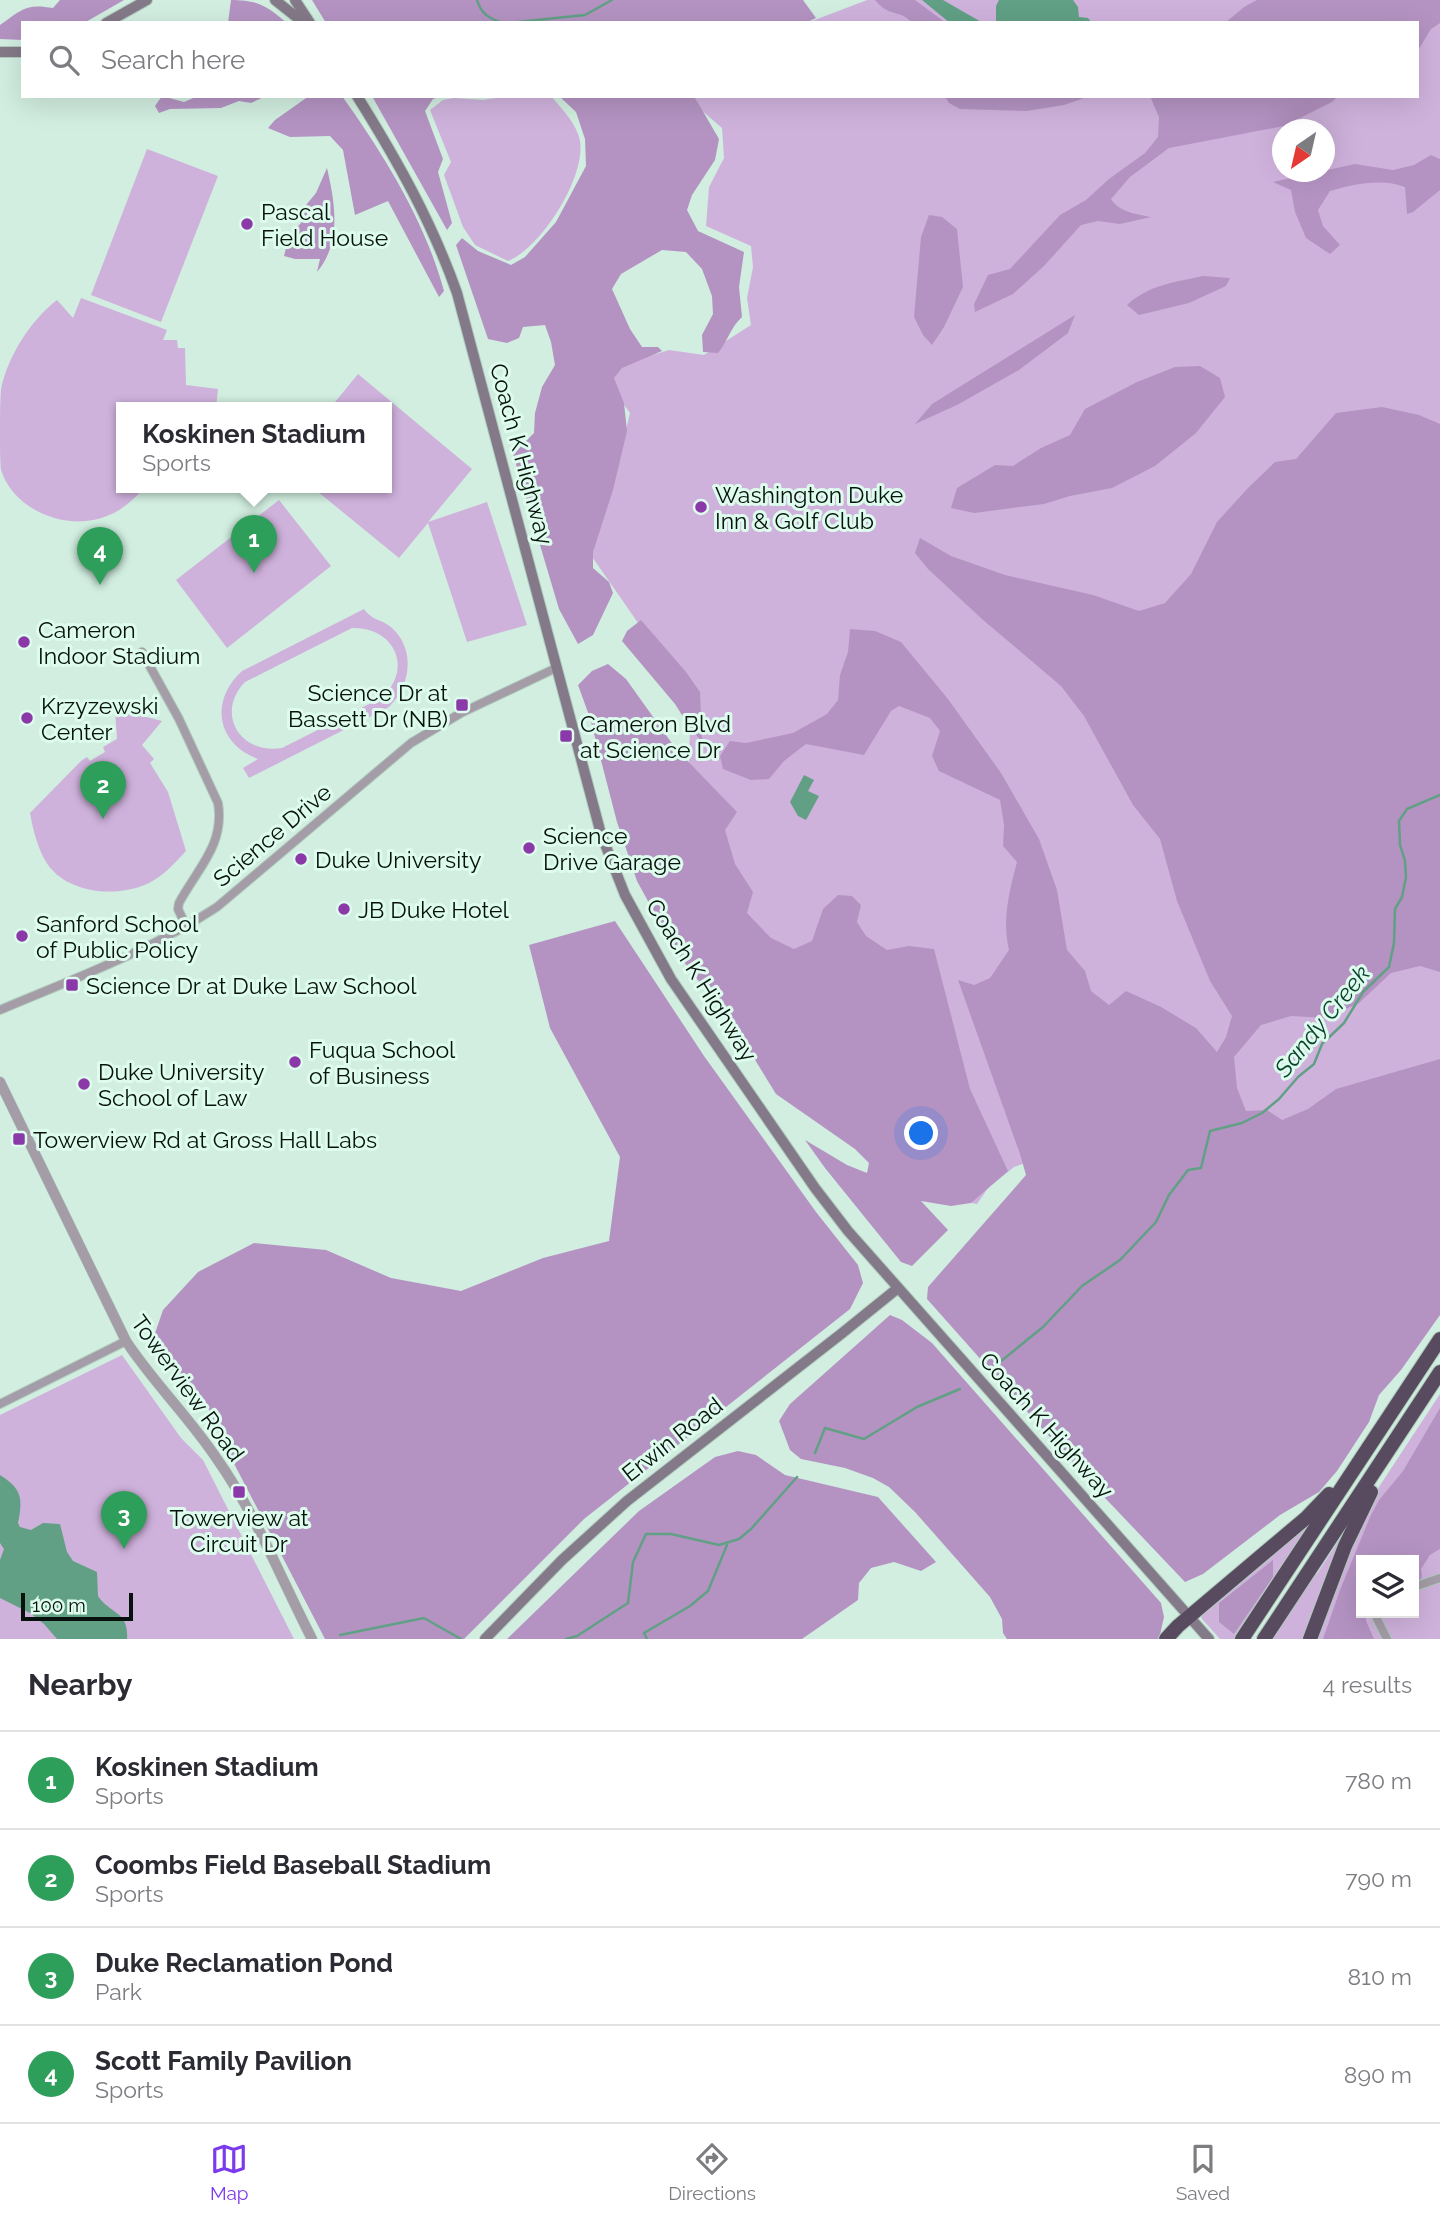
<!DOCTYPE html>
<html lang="en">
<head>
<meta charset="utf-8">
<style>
  :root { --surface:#fff; --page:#f2f2f3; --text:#2b2b33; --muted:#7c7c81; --line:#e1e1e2; --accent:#7c3aed }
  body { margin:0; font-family:Raleway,sans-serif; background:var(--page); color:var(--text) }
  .controls { position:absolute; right:21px; bottom:21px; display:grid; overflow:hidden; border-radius:0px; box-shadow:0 7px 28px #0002 }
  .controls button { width:63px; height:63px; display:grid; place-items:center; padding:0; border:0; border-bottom:2px solid var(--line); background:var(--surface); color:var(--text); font:35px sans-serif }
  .compass { position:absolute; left:1272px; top:119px; width:63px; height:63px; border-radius:50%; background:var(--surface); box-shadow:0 7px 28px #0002; rotate:214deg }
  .scale { position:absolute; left:21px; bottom:18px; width:112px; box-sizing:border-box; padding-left:7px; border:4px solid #07110d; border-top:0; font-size:19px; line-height:24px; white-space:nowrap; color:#07110d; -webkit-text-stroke:5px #defced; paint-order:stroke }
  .you { position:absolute; left:922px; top:1134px; width:24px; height:24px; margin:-18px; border:5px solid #fff; border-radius:50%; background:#1a73e8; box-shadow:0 0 0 10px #1a73e833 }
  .badge { display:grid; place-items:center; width:46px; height:46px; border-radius:50%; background:var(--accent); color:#fff; font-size:23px; font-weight:700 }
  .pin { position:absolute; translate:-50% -58px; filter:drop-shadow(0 2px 4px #0008) }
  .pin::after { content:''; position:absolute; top:37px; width:24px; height:21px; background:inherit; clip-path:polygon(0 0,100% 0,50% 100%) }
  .popup { position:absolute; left:116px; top:402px; width:276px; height:91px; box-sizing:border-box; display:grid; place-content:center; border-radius:0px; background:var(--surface); filter:drop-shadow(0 2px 5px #0005); font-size:23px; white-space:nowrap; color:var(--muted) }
  .popup b { font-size:26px; color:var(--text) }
  .popup::after { content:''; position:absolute; left:50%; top:100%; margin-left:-14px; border:14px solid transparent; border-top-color:var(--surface) }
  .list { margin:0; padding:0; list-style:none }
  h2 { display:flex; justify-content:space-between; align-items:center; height:91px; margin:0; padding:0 28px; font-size:30px }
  h2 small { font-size:23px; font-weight:400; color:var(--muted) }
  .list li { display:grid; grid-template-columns:46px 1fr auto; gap:21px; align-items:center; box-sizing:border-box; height:98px; padding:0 28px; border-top:2px solid var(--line) }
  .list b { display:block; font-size:26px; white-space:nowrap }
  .list p { margin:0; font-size:23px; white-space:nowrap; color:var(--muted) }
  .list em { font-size:23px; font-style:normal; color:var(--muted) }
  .icon { flex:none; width:38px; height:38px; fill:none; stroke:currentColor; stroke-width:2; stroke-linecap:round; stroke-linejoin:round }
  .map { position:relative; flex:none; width:1440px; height:1639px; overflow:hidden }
  .search { position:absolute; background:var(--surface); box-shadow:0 7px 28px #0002; left:21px; right:21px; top:21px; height:77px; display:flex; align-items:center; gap:18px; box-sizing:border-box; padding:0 24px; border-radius:0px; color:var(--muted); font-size:26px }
  .sheet { height:483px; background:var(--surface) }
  nav { display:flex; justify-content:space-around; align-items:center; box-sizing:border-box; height:98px; border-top:2px solid var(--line); background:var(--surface); font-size:19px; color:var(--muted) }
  nav a { display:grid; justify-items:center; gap:4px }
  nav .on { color:var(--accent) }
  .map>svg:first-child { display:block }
  .green { fill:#cfb2dc; fill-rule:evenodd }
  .forest { fill:#b493c2 }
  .water { fill:#61a085 }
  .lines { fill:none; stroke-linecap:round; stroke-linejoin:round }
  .stream { stroke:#61a085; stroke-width:2.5 }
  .minor-casing { stroke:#b1cbbe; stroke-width:10 }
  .tertiary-casing { stroke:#b1cbbe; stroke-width:11 }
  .secondary-casing { stroke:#b1cbbe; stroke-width:12 }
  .motorway-casing { stroke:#b1cbbe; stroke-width:16 }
  .minor { stroke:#a49da7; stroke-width:8 }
  .tertiary { stroke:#a49da7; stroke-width:10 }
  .secondary { stroke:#847988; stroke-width:10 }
  .motorway { stroke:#594b5f; stroke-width:14 }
  .poi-dot { fill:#8b39a8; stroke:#defced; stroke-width:2.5 }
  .labels { text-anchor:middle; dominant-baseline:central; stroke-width:6; stroke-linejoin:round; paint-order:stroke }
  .poi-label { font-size:23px; fill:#07110d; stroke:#defced; text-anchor:start }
  .street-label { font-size:23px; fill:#07110d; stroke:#defced }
  .water-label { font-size:24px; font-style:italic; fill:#0c4330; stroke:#defced }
</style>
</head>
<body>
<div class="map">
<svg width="1440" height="1639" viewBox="0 0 1440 1639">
  <rect width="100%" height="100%" fill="#d1eee0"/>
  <g class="green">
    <path d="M867,0H1440V1062L1285,1124L1083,1143L1014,1167L988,1188L977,1204L945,1198L747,974L688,787L691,699L588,551L610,496L630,413L600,371L669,350L704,355L751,325L747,298L753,267L751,246L706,226L709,187L724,158L722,128L699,108L695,96H1417V23H807ZM1282,130H1324V172H1282Z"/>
    <path d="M551,96C562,109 577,124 580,141C586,177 541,248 508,261L475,245L463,227L444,175L451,162L430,110L443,100L454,98L483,100L503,97Z"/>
    <polygon points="147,149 218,176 161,322 91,295"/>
    <path d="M81,298L167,330L163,340H177L178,348H185L186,385L218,389L216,407H121V487H145C134,499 123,510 107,516C68,532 14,511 1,470C0,459 0,444 0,432C0,419 0,403 1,389C8,356 30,321 57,300L73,318Z"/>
    <polygon points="358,374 472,469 428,522 487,502 527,625 467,642 428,523 399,558 312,487 387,487 387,407 331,407"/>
    <polygon points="279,500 331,566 227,648 176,580"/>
    <path d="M364,609C371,620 381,619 391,627C416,649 411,685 389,707L249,778L243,768L258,759C217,744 209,701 242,671ZM352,628C395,627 414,669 381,698L282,748C240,755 215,713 245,682Z"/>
    <path d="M115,709L162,721L142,745L154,759L150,763L168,792L186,851C175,863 163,876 149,883C118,898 69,894 48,865C38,850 33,830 30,813L81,761L87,757L90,761L105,752L103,747L117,739Z"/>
    <polygon points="122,1355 181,1438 203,1460 294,1639 0,1639 0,1415"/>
    <path d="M1440,1394V1639H1316L1373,1496ZM1361,1560H1414V1613H1361Z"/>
    <polygon points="1311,1521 1236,1639 1220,1639 1202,1619 1201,1615"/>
    <polygon points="1348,1526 1306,1639 1271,1639 1315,1573 1317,1574"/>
  </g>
  <g class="forest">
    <path d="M60,0H124L84,23H23V40L0,39V25C21,10 26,3 53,8Z"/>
    <path d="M231,0C258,0 267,6 287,23H228Z"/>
    <polygon points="312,0 803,0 816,18 806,23 326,23"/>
    <path d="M875,0H915L946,23H912C901,9 889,18 875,0Z"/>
    <polygon points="1257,0 1440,0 1440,23 1431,29 1417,52 1417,23 1225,23 1244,7"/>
    <polygon points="162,96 184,102 198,96 266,96 251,103 239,101 221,108 170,109 159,113 155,106"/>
    <path d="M309,96H342C384,155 425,221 444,291L439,297L388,201L355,215L343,150L330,136L290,137L268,128L275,120Z"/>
    <polygon points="372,96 441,96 433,99 425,111 443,159 438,172 452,223 447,230"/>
    <path d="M559,96H694L719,139L715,160L692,195L687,210L698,231L744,252L739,287L742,317C730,328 728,341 718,353L703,352L702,335L713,314L712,296L702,269L686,252L662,250L621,274L612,289L630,329L642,347H658L662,351L622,368L614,378L624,403L627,431L613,490L593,552V568L609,582L613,593L593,635L578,644L559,609L513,454L534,433L535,413L542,387L555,365L551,342L545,325L523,327L519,338L507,343L488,339L456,245L462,238L478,251L511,265L525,257L556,222L586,166L585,139L576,112Z"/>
    <polygon points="945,96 1090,96 1064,105 1027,111 960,109 949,103"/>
    <path d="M1150,96H1338L1332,102L1284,126L1169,148L1130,177L1111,199C1119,212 1136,214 1151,217L1120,224L1098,221L1081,225L1044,266L1013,294L975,312L974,304L988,275L1010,269L1060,215L1086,200L1109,179L1145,153L1158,137L1159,117Z"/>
    <path d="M1431,155L1440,159V190L1413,212L1407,214L1405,187C1382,178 1354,184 1330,191L1318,210L1323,226L1340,245L1330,254L1306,238L1295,212L1291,190L1273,182L1355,164L1393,170L1414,165Z"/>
    <path d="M327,168C335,203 342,242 317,272L320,259H295L284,256L289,236L301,223L306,205L316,193Z"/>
    <polygon points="929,215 942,217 957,229 963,287 944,327 932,345 923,335 914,317 921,237"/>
    <path d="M1203,276L1230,278L1226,286L1189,303L1139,315L1127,305C1148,285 1176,282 1203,276Z"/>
    <polygon points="1075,315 1068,333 1019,370 957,405 915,424 932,404"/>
    <polygon points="1200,366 1220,378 1225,397 1196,433 1155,466 1112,488 1070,496 1044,504 974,513 951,508 957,488 995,465 1013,466 1041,448 1070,435 1085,409 1137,382 1175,367"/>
    <path d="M1382,407L1419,415L1440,424V972L1420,966L1391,973L1359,1003L1326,1018L1291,1016L1261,1025L1234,1057L1237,1088L1246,1111L1267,1110L1282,1120L1308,1109L1336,1089L1440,1059V1315L1401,1370L1379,1395L1369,1422L1337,1471L1319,1492L1280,1515L1203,1574L1185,1582L1088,1480L927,1299L928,1287L1026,1175L1020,1154L958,980L974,985L990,978L1009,950C1002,920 1009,892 1017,862L1003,846L1004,825L1000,800L939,771L932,756L940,731L930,718L899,706L891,711L864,755L806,744L784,761L769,779L751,780L723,769L720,756L730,741L746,743L793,733L827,714L838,700L840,675L848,652L850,629L875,631L901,642L948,699L1001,773L1039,839L1057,890L1067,950L1085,971L1091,991L1109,1005L1126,991L1161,1007L1196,1028L1217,1052L1226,1037L1232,1016L1210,981L1177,901L1160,839L1133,805L1084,716L1061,686L982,619L928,569L915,553L920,538L951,556L1005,575L1093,595L1139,611L1165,603L1191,574L1217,522L1248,488L1275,462L1296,459L1336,413Z"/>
    <polygon points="641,620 686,672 700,692 702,741 692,731 675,704 622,641 627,631"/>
    <polygon points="608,664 626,679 676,749 737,812 725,830 735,864 753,892 747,913 771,938 794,949 812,941 823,909 838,895 852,896 861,905 857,922 866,936 887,950 909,946 934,949 970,1089 1008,1171 971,1203 951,1206 921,1201 948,1230 912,1266 901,1262 825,1168 805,1140 847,1165 867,1173 869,1163 855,1149 776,1094 738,1032 674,949 637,881 617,822 590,718 578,685 592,671"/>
    <polygon points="615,921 704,1056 816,1212 858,1265 863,1283 850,1309 584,1519 464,1639 325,1639 226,1448 204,1399 150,1348 163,1310 198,1272 254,1243 326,1250 391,1278 461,1291 543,1258 609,1241 620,1157 550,1028 529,945"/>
    <polygon points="890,1315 902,1320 932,1343 1161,1603 1164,1617 1159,1639 1007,1639 1003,1633 1002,1619 990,1597 915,1512 889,1487 873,1478 845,1468 801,1459 790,1450 779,1421 790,1404"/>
    <polygon points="1440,1408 1440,1549 1430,1555 1421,1569 1422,1576 1420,1583 1414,1585 1414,1560 1361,1560 1361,1613 1366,1613 1366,1621 1374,1639 1323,1639 1340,1590 1370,1517 1379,1500 1403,1471"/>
    <polygon points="738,1451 756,1455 785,1475 878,1497 936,1562 921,1571 894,1562 871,1568 859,1583 858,1600 802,1639 507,1639 639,1511 715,1457"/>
    <polygon points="1273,1560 1273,1577 1234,1634 1219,1622 1219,1603"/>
  </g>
  <g class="water">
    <polygon points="922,0 943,0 983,23 950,23"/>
    <polygon points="999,0 1073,0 1078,7 1079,17 1088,18 1092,23 996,23 996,6"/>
    <polygon points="804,775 814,780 808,791 819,796 806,820 798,816 790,802"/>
    <path d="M0,1475C22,1489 23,1498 18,1523L20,1527L31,1530L43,1523L60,1524L67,1552L73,1561L97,1572L98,1596C111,1615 129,1611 127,1639H57L44,1624L30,1613L0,1598V1560L4,1549L0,1543Z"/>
  </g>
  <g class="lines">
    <g class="stream">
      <path d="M477,0C481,14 489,18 502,23"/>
      <polyline points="508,23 585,15 612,0"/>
      <polyline points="995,1366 1043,1327 1082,1286 1120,1260 1156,1222 1169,1195 1188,1170 1201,1168 1210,1131 1242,1123 1262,1113 1279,1099 1298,1077 1314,1064 1322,1044 1344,1023 1363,992 1389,967 1394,943 1395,909 1402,897 1406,877 1405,861 1400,845 1399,821 1407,809 1440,795"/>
      <polyline points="815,1453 825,1428 864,1439 917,1407 960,1389"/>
      <polyline points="340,1635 424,1618 461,1639"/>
      <polyline points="566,1639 577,1636 628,1603 633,1562 646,1534 671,1534 719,1545 739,1539 751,1529 797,1477"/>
      <polyline points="647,1639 644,1633 690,1606 708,1591 727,1545"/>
    </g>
    <defs>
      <g id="minor">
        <path d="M142,652L179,719L218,803C225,845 197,869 179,903L178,909L186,926"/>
        <path d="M0,1010C73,979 150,951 217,907L411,743L461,713L556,668"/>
        <polyline points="0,1404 126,1341"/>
        <polyline points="1414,1587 1440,1578"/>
        <polyline points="1374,1613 1387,1639"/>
      </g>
      <path id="tertiary" d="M0,1082L126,1341C153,1382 189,1417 217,1459C256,1514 281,1579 312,1639"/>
      <g id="secondary">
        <polyline points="275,0 304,23"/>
        <polyline points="295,0 310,23"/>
        <polyline points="106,23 147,0"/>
        <polyline points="0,52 23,52"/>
        <path d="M357,96C397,160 432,222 457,293L601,834L625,895L671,979L815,1188L848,1231L1209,1639"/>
        <polyline points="485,1639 562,1560 627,1501 841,1334 898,1288"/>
      </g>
      <g id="motorway">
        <polyline points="1166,1639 1178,1626 1306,1518 1329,1494"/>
        <polyline points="1242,1639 1440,1339"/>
        <polyline points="1264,1639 1440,1372"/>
        <polyline points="1310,1639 1345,1546 1371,1492"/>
      </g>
    </defs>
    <use href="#minor" class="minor-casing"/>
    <use href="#tertiary" class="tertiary-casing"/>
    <use href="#secondary" class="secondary-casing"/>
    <use href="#motorway" class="motorway-casing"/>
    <use href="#minor" class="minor"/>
    <use href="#tertiary" class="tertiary"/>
    <use href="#secondary" class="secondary"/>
    <use href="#motorway" class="motorway"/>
  </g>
  <g class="poi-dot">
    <circle cx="247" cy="224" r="7"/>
    <circle cx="701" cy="507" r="7"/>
    <circle cx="24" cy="642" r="7"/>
    <rect x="455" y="698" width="14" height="14" rx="3.5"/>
    <circle cx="27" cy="718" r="7"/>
    <rect x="559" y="729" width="14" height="14" rx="3.5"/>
    <circle cx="529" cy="848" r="7"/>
    <circle cx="301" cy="859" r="7"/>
    <circle cx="344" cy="909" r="7"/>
    <circle cx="22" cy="936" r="7"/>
    <rect x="65" y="978" width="14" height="14" rx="3.5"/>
    <circle cx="295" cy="1062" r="7"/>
    <circle cx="84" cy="1084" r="7"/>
    <rect x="12" y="1132" width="14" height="14" rx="3.5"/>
    <rect x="232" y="1485" width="14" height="14" rx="3.5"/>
  </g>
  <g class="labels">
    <g class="poi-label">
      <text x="261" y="211">Pascal<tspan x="261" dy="26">Field House</tspan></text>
      <text x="715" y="494">Washington Duke<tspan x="715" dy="26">Inn &amp; Golf Club</tspan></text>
      <text x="38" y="629">Cameron<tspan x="38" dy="26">Indoor Stadium</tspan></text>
      <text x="448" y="692" text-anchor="end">Science Dr at<tspan x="448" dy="26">Bassett Dr (NB)</tspan></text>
      <text x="41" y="705">Krzyzewski<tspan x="41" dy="26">Center</tspan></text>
      <text x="580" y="723">Cameron Blvd<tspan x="580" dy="26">at Science Dr</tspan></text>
      <text x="543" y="835">Science<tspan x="543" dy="26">Drive Garage</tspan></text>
      <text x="315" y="859">Duke University</text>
      <text x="358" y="909">JB Duke Hotel</text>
      <text x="36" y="923">Sanford School<tspan x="36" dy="26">of Public Policy</tspan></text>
      <text x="86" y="985">Science Dr at Duke Law School</text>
      <text x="309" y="1049">Fuqua School<tspan x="309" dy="26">of Business</tspan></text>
      <text x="98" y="1071">Duke University<tspan x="98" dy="26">School of Law</tspan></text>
      <text x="33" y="1139">Towerview Rd at Gross Hall Labs</text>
      <text x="239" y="1517" text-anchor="middle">Towerview at<tspan x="239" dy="26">Circuit Dr</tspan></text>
    </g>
    <g class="street-label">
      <text transform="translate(522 454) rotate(75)">Coach K Highway</text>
      <text transform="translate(272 835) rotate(-40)">Science Drive</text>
      <text transform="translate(702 980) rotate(58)">Coach K Highway</text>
      <text transform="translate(188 1388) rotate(54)">Towerview Road</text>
      <text transform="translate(1047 1425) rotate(48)">Coach K Highway</text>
      <text transform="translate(672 1439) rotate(-38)">Erwin Road</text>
    </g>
    <g class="water-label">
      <text transform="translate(1322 1021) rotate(-51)">Sandy Creek</text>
    </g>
  </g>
</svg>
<div class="controls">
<button><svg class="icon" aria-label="layers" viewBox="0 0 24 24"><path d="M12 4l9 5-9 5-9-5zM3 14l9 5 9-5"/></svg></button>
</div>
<svg class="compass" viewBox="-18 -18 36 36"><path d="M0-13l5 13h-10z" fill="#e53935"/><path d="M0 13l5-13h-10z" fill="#7c7c81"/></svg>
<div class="scale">100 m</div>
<div class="you"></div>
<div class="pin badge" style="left:254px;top:573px;background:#2e9e5b">1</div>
<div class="popup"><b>Koskinen Stadium</b>Sports</div>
<div class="pin badge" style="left:103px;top:819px;background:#2e9e5b">2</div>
<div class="pin badge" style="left:124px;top:1549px;background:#2e9e5b">3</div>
<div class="pin badge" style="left:100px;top:585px;background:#2e9e5b">4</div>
<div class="search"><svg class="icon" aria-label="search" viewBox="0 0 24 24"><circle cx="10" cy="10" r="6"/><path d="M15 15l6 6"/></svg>Search here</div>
</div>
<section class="sheet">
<h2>Nearby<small>4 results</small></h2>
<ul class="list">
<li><span class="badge" style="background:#2e9e5b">1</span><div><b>Koskinen Stadium</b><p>Sports</p></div><em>780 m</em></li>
<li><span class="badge" style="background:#2e9e5b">2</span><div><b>Coombs Field Baseball Stadium</b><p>Sports</p></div><em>790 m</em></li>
<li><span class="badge" style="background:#2e9e5b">3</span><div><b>Duke Reclamation Pond</b><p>Park</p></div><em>810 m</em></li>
<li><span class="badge" style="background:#2e9e5b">4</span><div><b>Scott Family Pavilion</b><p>Sports</p></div><em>890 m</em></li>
</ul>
</section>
<nav>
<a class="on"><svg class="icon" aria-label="map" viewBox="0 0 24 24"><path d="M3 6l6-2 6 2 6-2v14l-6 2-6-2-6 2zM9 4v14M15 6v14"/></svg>Map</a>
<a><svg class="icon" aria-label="directions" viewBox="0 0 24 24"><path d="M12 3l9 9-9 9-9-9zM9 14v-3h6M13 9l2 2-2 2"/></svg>Directions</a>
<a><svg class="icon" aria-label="saved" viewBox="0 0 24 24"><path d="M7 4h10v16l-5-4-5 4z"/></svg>Saved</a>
</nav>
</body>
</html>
